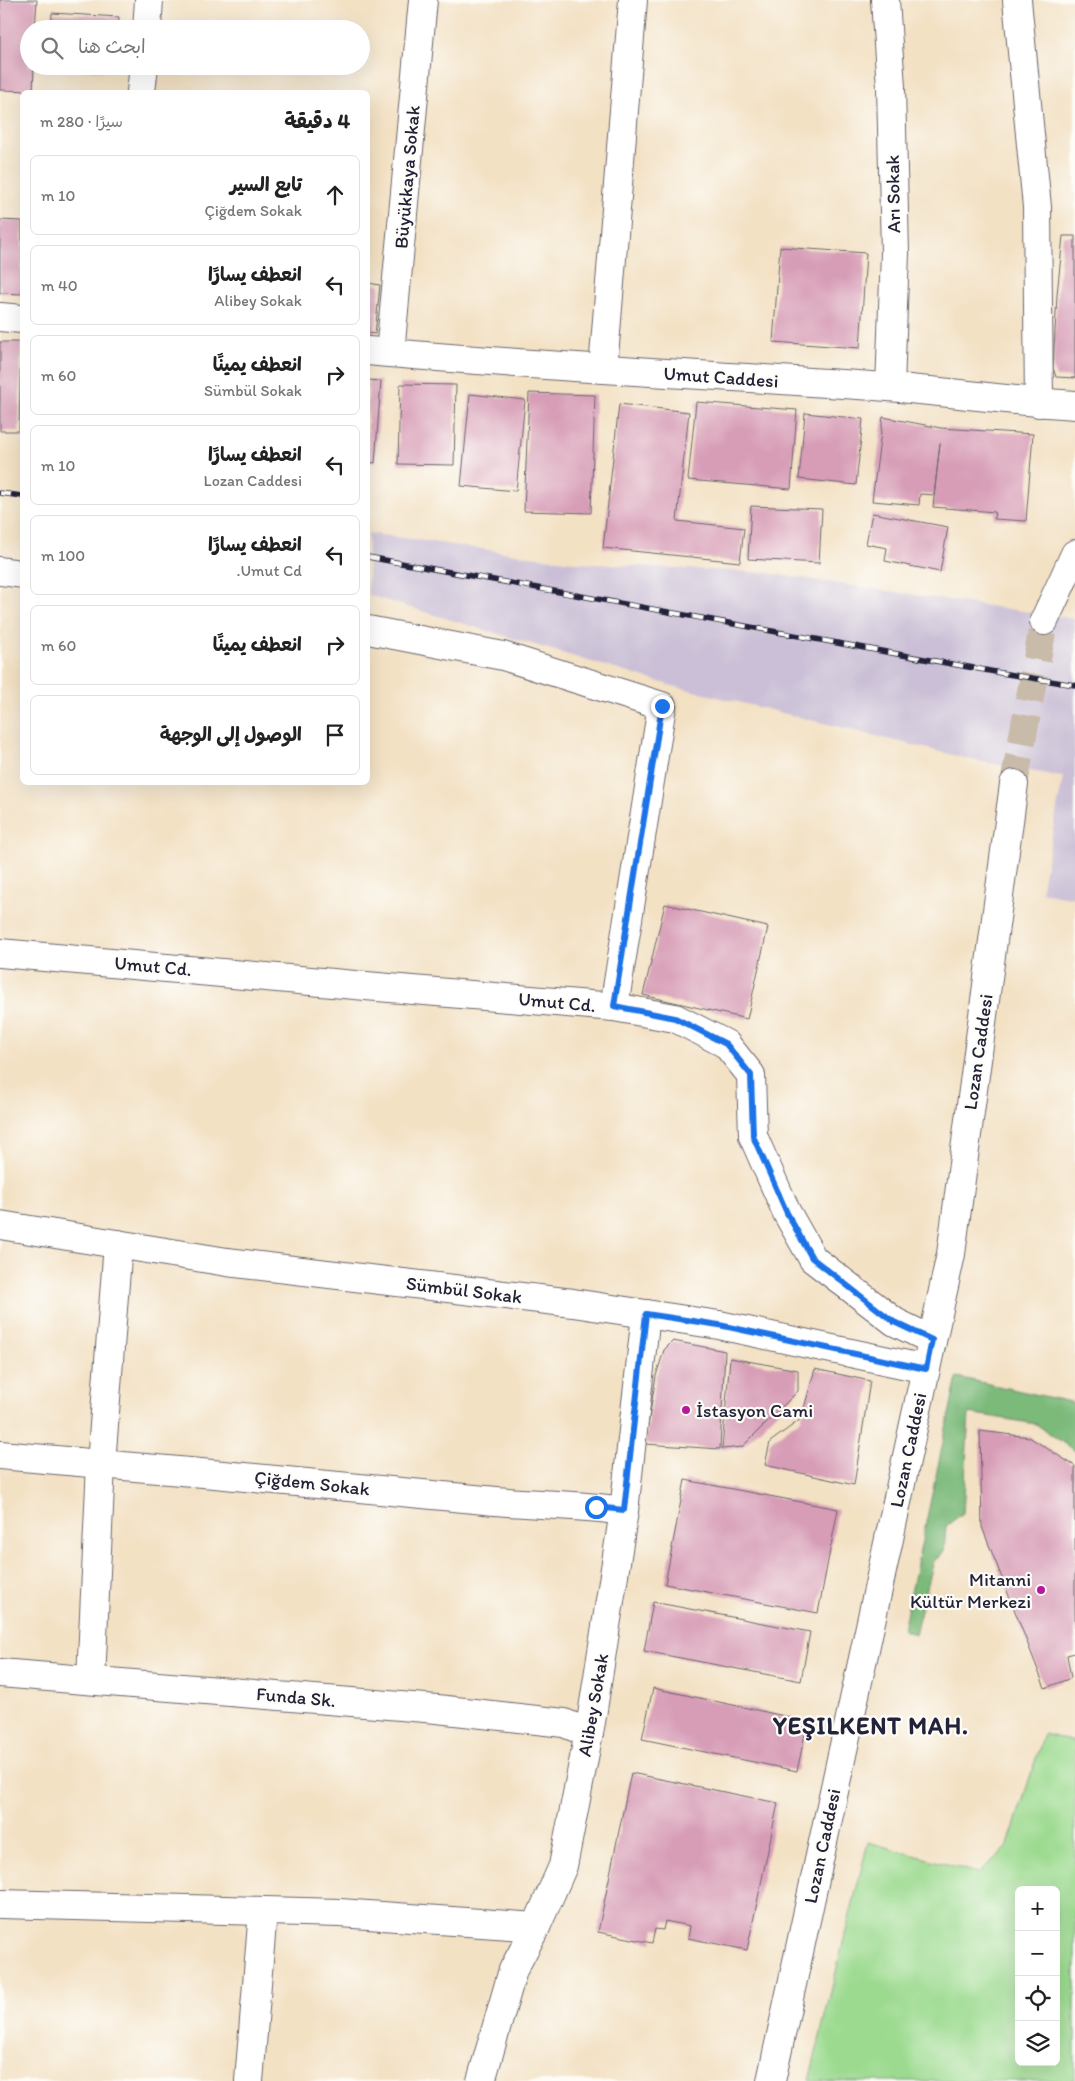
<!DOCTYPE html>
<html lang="ar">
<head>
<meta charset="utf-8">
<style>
  :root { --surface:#fff; --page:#f2f2f2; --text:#222; --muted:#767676; --line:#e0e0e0 }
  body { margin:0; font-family:Itim,"Playpen Sans Arabic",sans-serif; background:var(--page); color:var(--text); direction:rtl }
  .controls { position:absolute; right:15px; bottom:15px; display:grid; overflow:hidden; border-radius:8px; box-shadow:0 5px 20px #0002 }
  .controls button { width:45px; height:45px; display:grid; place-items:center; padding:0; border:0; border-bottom:1px solid var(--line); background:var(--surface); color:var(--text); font:25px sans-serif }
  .stop { position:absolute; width:15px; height:15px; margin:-11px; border:4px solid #1a73e8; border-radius:50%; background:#fff }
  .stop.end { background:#1a73e8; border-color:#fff; box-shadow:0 1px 5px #0008 }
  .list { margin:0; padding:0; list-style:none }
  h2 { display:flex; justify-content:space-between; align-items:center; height:65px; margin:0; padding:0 20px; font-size:21px }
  h2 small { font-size:16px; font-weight:400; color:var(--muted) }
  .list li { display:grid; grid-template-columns:32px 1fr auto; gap:15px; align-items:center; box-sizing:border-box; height:80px; margin:0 10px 10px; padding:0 10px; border:1px solid var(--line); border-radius:8px }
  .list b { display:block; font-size:19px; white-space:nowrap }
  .list p { margin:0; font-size:16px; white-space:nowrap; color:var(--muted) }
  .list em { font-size:16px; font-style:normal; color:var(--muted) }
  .icon { flex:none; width:28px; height:28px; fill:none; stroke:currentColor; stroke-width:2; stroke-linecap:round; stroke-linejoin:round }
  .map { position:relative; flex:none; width:1075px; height:2081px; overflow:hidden; direction:ltr }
  .search { position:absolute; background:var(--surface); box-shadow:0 5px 20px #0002; left:20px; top:20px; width:350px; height:55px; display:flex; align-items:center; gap:12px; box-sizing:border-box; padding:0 18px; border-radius:28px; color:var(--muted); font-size:19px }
  .panel { position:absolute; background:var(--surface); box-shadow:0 5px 20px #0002; left:20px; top:90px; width:350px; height:695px; border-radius:8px; direction:rtl }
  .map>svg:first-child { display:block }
  .industrial { fill:#cabfd6 }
  .green { fill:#9bda8f; stroke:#5e7e65; fill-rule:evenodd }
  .forest { fill:#7cba7a; stroke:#4f6e5a }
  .building { fill:#d79cb6 }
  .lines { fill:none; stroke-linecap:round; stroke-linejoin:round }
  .secondary-tunnel { stroke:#c9bba9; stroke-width:28; stroke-dasharray:28 14; stroke-linecap:butt }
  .minor-casing { stroke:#6b656b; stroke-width:30 }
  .tertiary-casing { stroke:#6b656b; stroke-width:30 }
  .secondary-casing { stroke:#6b656b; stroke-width:30 }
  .minor { stroke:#fff; stroke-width:28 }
  .tertiary { stroke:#fff; stroke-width:28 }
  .secondary { stroke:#fff; stroke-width:28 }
  .rail-casing { stroke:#22223b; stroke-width:5.5 }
  .rail { stroke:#fdfcf7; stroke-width:4; stroke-dasharray:11; stroke-linecap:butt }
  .route { stroke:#1a73e8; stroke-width:6 }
  .poi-dot { fill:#b5179e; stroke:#fdfcf7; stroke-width:2 }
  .labels { text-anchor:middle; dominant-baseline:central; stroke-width:4.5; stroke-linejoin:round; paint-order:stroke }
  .street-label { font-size:19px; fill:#22223b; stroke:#fdfcf7 }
  .poi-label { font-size:19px; fill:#22223b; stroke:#fdfcf7; text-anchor:start }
  .district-label { font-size:24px; font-weight:bold; letter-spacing:1px; fill:#22223b; stroke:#fdfcf7 }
</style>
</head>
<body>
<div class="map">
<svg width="1075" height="2081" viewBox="0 0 1075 2081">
  <rect width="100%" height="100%" fill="#fdfcf7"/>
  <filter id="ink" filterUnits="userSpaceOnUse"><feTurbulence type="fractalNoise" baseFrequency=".02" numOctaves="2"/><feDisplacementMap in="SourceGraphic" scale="10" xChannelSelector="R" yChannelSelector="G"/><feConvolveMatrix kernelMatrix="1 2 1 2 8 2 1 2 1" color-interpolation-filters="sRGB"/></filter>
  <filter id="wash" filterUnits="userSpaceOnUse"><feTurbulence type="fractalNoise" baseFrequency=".0096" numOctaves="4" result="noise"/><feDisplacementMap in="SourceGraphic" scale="20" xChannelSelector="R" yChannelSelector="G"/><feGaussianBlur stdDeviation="1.12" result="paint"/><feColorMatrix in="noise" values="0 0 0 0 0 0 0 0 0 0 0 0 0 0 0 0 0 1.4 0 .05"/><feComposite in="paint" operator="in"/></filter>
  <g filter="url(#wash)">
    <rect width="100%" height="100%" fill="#f3e1c4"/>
    <polygon class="industrial" points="368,533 580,563 767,573 1075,619 1075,898 1041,892 1063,777 977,761 669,685 368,595"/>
    <path class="green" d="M1044,1734L1075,1742V2081H809L868,1842L978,1873L1007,1848ZM1019,1890H1056V2062H1019Z"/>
    <polygon class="forest" points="957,1377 1075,1403 1075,1451 1036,1424 969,1413 963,1513 946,1526 944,1552 934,1561 915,1634 903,1630"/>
    <g id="blocks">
      <g class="building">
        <polygon points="0,0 37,0 35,29 29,29 29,66 34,66 33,91 0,90"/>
        <polygon points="52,13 119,17 118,29 51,29"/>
        <polygon points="50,66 116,66 116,71 50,68"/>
        <polygon points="0,220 22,221 22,294 0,293"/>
        <polygon points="1063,236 1075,236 1075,378 1056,377 1053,368 1057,295"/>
        <polygon points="780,247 866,253 860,348 773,342"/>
        <polygon points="368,283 380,285 375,334 368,333"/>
        <polygon points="0,342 21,342 19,431 0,431"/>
        <polygon points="368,380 381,381 375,463 368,462"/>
        <polygon points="400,384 456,385 454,465 398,464"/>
        <polygon points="529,393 595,395 591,513 524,511"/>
        <polygon points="470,394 525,400 516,491 461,486"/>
        <polygon points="696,402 797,410 791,489 688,480"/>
        <polygon points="619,404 689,412 677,521 744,528 740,562 603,548"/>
        <polygon points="805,413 863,419 856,485 799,479"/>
        <polygon points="883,417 941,428 1033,434 1026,521 994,519 995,512 933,507 940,443 934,495 920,494 919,505 872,501"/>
        <polygon points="751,506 822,509 819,563 748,559"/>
        <polygon points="872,513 948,527 940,572 885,561 887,548 866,544"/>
        <polygon points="665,904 768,927 747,1019 643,995"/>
        <polygon points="673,1341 725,1351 720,1449 645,1444 656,1376 664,1350"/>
        <polygon points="730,1358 798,1370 798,1391 742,1447 722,1449"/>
        <polygon points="815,1369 870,1381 854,1485 765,1465 770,1442 801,1419"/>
        <polygon points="980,1431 1029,1437 1075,1466 1075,1653 1067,1655 1071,1678 1045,1688 982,1527"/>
        <polygon points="685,1480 838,1509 818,1613 665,1584"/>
        <polygon points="653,1602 810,1632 801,1681 644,1651"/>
        <polygon points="653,1688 808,1721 797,1771 642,1739"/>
        <polygon points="631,1773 778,1803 747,1950 688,1938 690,1926 665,1921 663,1930 655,1929 652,1943 598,1932"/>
      </g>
    </g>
  </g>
  <g filter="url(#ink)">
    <use href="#blocks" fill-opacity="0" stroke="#6b656b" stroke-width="1"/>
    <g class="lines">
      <polyline class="secondary-tunnel" points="1014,784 1044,621"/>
      <defs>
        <g id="minor">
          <polyline points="885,0 891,87 895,253 890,387"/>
          <polyline points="1017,0 1037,207 1039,403"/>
          <polyline points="147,29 149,0"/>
          <polyline points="141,92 144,66"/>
          <polyline points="390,353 423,0"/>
          <polyline points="603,369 633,0"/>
          <polyline points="0,571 22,574"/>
          <polyline points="368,630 503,656 662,706 614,1007"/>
          <polyline points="0,953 366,986 614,1007 675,1018 726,1044 751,1075 753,1136 787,1213 813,1259 895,1322 932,1340"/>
          <polyline points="0,1225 227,1262 573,1303 719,1325 926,1369"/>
          <path d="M0,1455C162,1469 323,1484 485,1500C531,1505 578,1504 624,1511"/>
          <polyline points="0,1673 437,1709 564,1723 589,1733"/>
          <polyline points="91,1680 101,1464 118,1244"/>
          <polyline points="0,1904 340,1913 536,1927"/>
          <polyline points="481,2081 513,1970 536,1927 563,1866 591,1722 624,1511 646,1314"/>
        </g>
        <g id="tertiary">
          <polyline points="0,317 22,319"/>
          <path d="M368,351C540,367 714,375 887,387C950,392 1012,401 1075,405"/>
          <polyline points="249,2081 263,1911"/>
        </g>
        <g id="secondary">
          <polyline points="1044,621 1075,554"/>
          <polyline points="771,2081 951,1254 1014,784"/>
        </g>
      </defs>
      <use href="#minor" class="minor-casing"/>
      <use href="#tertiary" class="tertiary-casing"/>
      <use href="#secondary" class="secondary-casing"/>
      <use href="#minor" class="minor"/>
      <use href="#tertiary" class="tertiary"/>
      <use href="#secondary" class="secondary"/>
      <defs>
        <g id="rail">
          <polyline points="0,493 22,496"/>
          <polyline points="368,557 1001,673 1075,685"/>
        </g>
      </defs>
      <use href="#rail" class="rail-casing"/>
      <use href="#rail" class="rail"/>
    </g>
  </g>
  <g class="lines" filter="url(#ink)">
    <polyline class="route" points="596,1507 624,1510 646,1314 719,1325 926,1369 932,1340 894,1322 812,1258 787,1213 753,1136 751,1075 726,1044 675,1018 614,1006 662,706"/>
  </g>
  <g class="poi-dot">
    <circle cx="686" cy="1410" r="5"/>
    <circle cx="1041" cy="1590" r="5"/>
  </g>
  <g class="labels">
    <g class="street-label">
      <text transform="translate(407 177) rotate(-85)">Büyükkaya Sokak</text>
      <text transform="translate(893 194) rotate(-91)">Arı Sokak</text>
      <text transform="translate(721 377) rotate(4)">Umut Caddesi</text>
      <text transform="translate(153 966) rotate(5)">Umut Cd.</text>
      <text transform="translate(557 1002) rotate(5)">Umut Cd.</text>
      <text transform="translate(978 1052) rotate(-82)">Lozan Caddesi</text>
      <text transform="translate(464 1290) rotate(7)">Sümbül Sokak</text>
      <text transform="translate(908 1450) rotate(-78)">Lozan Caddesi</text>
      <text transform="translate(312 1483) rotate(6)">Çiğdem Sokak</text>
      <text transform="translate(296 1697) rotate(5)">Funda Sk.</text>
      <text transform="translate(593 1705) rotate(-80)">Alibey Sokak</text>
      <text transform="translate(822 1846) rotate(-78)">Lozan Caddesi</text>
    </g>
    <g class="poi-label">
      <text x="696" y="1410">İstasyon Cami</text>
      <text x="1031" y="1579" text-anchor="end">Mitanni<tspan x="1031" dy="22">Kültür Merkezi</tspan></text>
    </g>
    <g class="district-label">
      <text x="871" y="1725">YEŞILKENT MAH.</text>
    </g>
  </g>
</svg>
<div class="controls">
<button>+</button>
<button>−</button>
<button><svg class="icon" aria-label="locate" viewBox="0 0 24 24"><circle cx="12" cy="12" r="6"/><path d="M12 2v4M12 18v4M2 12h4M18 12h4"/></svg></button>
<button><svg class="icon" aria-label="layers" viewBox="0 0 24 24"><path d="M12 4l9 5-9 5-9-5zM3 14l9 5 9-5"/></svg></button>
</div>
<div class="stop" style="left:596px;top:1507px"></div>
<div class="stop end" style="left:662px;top:706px"></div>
<div class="search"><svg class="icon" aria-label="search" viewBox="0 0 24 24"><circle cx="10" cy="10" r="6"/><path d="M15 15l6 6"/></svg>ابحث هنا</div>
<section class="panel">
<h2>4 دقيقة<small>سيرًا · 280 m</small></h2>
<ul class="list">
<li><svg class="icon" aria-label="ahead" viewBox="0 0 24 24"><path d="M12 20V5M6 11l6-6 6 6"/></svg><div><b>تابع السير</b><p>Çiğdem Sokak</p></div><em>10 m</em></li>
<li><svg class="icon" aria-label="left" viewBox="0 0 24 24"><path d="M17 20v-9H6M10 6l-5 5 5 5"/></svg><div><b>انعطف يسارًا</b><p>Alibey Sokak</p></div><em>40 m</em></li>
<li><svg class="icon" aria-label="right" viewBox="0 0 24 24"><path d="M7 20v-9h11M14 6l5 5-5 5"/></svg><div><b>انعطف يمينًا</b><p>Sümbül Sokak</p></div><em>60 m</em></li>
<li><svg class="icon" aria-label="left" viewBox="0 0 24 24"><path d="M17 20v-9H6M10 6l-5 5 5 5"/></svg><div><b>انعطف يسارًا</b><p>Lozan Caddesi</p></div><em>10 m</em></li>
<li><svg class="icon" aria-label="left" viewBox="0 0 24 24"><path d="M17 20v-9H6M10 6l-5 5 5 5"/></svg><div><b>انعطف يسارًا</b><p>Umut Cd.</p></div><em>100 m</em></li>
<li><svg class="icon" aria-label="right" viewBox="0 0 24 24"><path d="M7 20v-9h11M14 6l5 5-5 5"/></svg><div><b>انعطف يمينًا</b></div><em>60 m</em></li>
<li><svg class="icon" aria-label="arrive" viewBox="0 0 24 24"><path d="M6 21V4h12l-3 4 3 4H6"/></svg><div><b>الوصول إلى الوجهة</b></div></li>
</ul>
</section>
</div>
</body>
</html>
